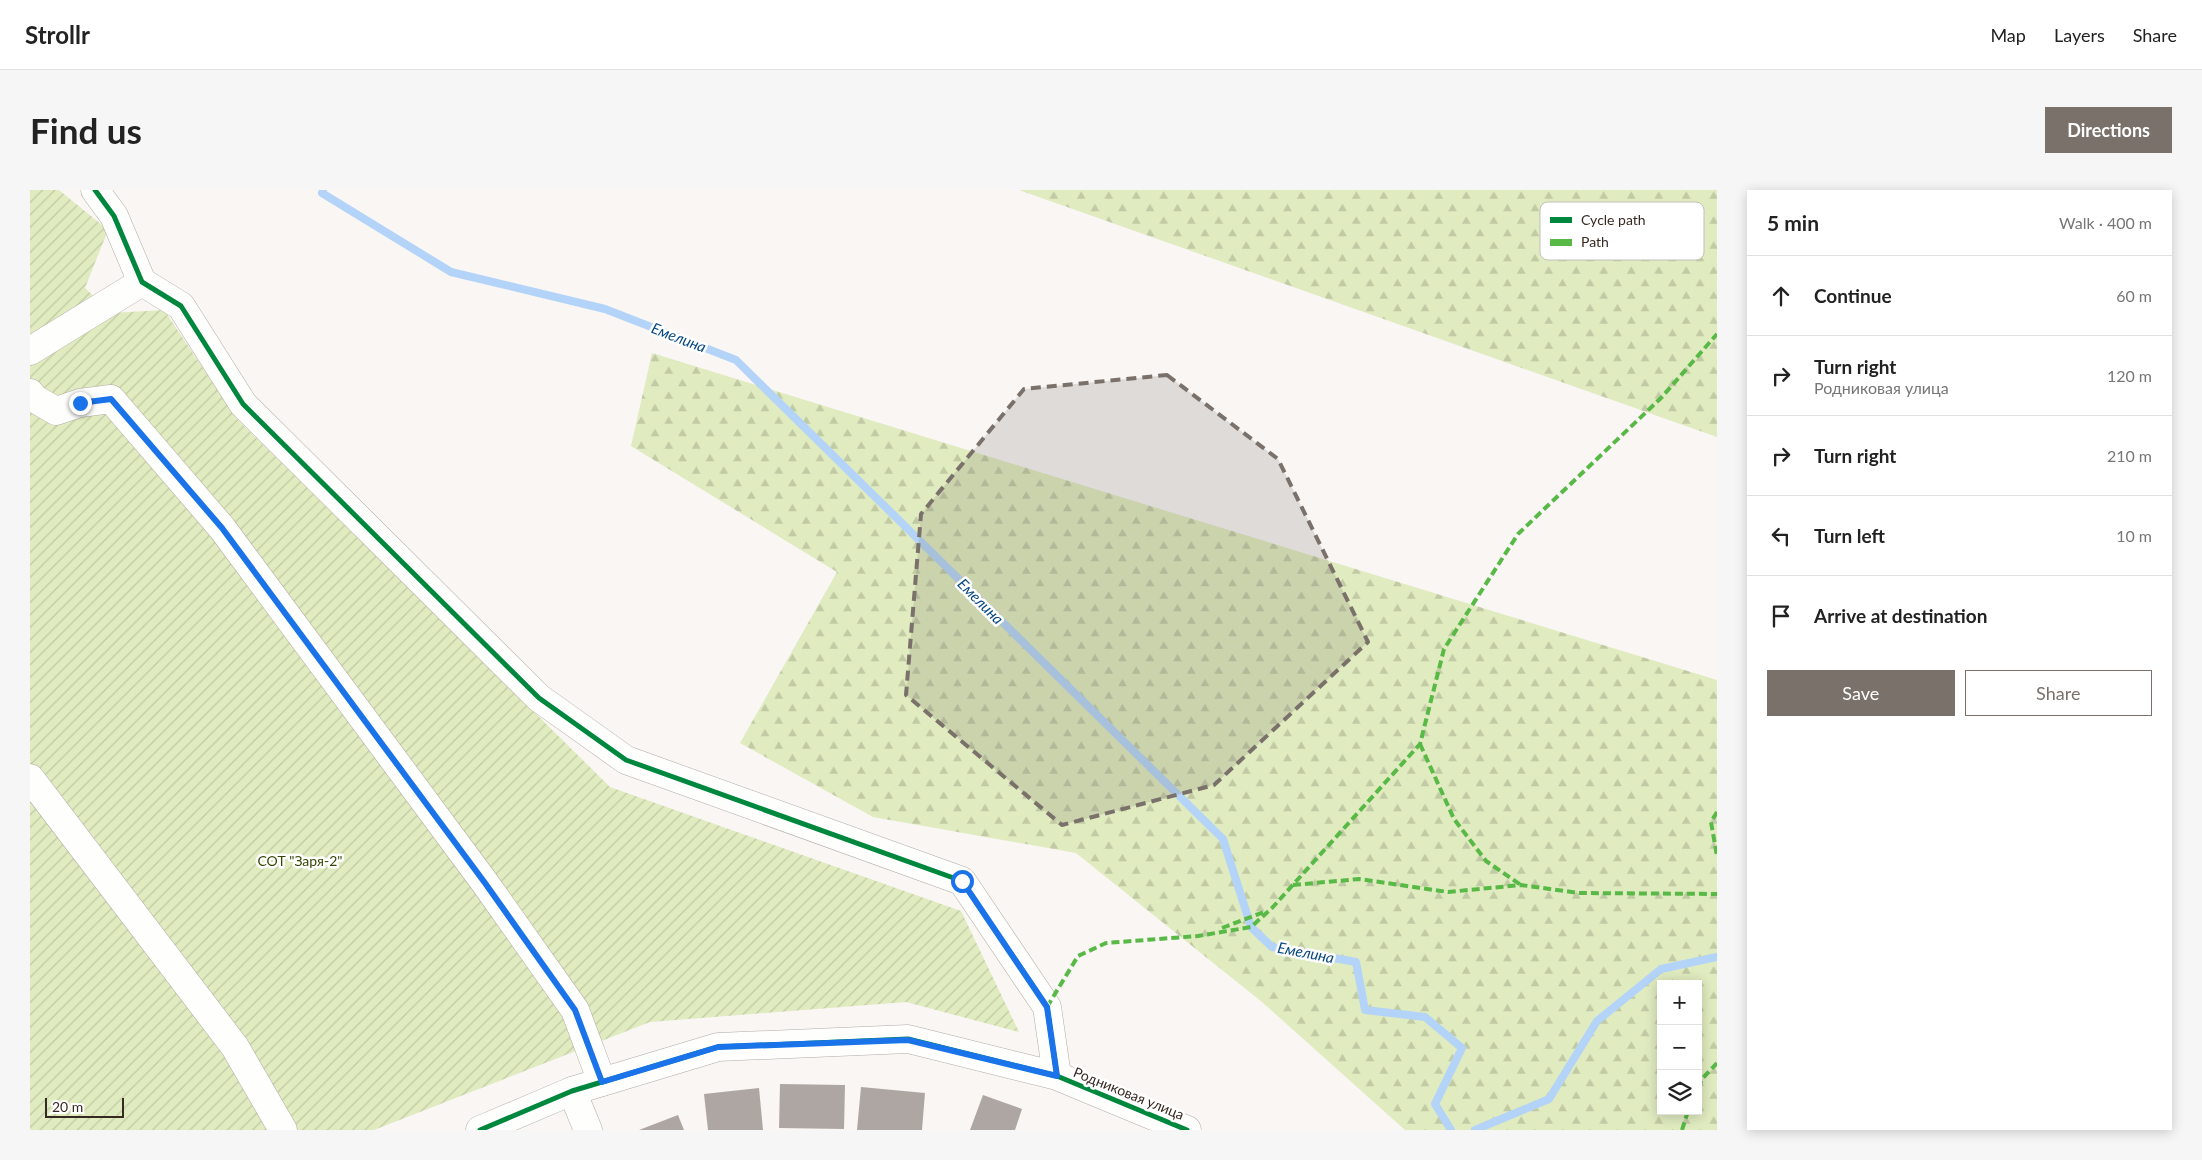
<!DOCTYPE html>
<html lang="en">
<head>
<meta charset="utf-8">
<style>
  :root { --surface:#fff; --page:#f6f6f6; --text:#222; --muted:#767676; --line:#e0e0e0; --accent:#7a716b }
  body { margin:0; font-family:Lato,sans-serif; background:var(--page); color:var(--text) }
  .controls { position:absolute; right:15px; bottom:15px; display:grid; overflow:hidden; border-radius:0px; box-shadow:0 2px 12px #0003 }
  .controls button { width:45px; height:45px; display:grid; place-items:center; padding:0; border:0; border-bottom:1px solid var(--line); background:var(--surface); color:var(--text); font:25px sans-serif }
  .scale { position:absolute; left:15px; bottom:12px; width:79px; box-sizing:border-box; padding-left:5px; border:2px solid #362921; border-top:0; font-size:14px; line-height:18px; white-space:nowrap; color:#362921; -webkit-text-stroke:4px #fff; paint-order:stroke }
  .stop { position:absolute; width:15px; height:15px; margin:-11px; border:4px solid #1a73e8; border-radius:50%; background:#fff }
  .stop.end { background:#1a73e8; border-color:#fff; box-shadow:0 1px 5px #0008 }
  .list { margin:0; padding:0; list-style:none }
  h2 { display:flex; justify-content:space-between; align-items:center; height:65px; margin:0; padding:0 20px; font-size:21px }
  h2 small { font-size:16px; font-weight:400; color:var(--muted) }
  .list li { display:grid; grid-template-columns:32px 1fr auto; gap:15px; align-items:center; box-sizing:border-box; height:80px; padding:0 20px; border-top:1px solid var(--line) }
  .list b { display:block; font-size:19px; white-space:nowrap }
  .list p { margin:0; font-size:16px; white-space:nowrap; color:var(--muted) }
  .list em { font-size:16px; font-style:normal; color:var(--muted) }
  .actions { display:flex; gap:10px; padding:15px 20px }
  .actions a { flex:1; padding:11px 0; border:1px solid var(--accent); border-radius:0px; text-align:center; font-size:18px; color:var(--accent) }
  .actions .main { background:var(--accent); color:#fff }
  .icon { flex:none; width:28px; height:28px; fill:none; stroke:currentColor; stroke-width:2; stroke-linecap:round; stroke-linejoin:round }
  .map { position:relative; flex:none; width:1687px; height:940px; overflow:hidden; border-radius:0px }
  header { display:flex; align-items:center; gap:30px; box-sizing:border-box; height:70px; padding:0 25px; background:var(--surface); border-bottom:1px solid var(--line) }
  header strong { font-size:24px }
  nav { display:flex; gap:28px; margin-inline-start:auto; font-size:18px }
  .intro { display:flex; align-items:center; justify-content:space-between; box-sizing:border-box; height:120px; padding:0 30px }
  h1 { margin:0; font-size:35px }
  .button { padding:12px 22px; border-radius:0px; background:var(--accent); color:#fff; font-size:18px; font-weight:700 }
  main { display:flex; gap:30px; padding:0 30px }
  aside { flex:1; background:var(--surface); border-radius:0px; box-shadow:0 2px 12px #0003 }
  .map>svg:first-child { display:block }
  .forest { fill:url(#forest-firs); fill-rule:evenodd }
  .garden { fill:url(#garden-furrows) }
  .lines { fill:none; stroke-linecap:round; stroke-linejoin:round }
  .stream { stroke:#b3d4f8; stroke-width:8 }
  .building { fill:#aea6a2 }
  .street-casing { stroke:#b2aba6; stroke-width:29 }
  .street { stroke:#fefefd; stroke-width:28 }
  .quiet { stroke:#58b947; stroke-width:4; stroke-dasharray:8 4; stroke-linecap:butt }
  .cycleway-casing { stroke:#fff; stroke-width:8 }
  .cycleway { stroke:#00873e; stroke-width:5 }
  .route { stroke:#1a73e8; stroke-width:6 }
  .marked { fill:#7a716b; fill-opacity:0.2; stroke:#7a716b; stroke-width:4; stroke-dasharray:10 6; stroke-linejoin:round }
  .labels { text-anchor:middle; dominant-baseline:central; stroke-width:5; stroke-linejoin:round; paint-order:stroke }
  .park-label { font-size:14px; fill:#384604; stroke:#fff }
  .street-label { font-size:14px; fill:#362921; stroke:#fff }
  .water-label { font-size:15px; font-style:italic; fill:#054882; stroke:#fff }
  .key { fill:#fff; stroke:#c3bfbc; stroke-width:1 }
  .key-label { font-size:14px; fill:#362921 }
</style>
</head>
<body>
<header>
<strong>Strollr</strong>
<nav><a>Map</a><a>Layers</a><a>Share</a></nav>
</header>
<div class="intro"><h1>Find us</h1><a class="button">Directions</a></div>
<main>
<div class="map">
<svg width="1687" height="940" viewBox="0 0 1687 940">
  <defs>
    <pattern id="forest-firs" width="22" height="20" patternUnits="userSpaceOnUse" patternTransform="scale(1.25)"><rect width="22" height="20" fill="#e0ebbf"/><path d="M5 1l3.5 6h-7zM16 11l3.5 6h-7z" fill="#c1caa4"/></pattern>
    <pattern id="garden-furrows" width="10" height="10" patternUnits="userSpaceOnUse" patternTransform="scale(1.25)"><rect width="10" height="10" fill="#e0ebbf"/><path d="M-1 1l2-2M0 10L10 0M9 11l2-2" fill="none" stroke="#c1caa4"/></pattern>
  </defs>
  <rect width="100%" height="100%" fill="#f9f6f4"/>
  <g class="forest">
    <polygon points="989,0 1687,0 1687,247"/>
    <path d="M622,163L1687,490V940H1375L1232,812L1046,663L843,627L710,553L807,382L601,256ZM1631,794H1668V921H1631Z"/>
  </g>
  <polygon class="garden" points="0,0 29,0 78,40 55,98 81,123 134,120 207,229 580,597 931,721 989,842 876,812 620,832 344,940 0,940"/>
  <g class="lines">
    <g class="stream">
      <polyline points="293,0 292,3 421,82 575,119 706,170 1193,649 1221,737 1242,757 1326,772 1335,820 1395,827 1432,858 1405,914 1421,940"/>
      <polyline points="1445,940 1519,909 1567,831 1631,779 1687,767"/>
    </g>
  </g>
  <g class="building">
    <polygon points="750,894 815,895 814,939 749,938"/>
    <polygon points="831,897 895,903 892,940 827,940"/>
    <polygon points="729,898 733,940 678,940 674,904"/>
    <polygon points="953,905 992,919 985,940 940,940"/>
    <polygon points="648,925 654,940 609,940"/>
  </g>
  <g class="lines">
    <defs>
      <g id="street">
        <polyline points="65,0 84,26 112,92 151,116 213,214 509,508 596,570 932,691 1017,817 1027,886"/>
        <polyline points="0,161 112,92"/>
        <polyline points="0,203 5,209 26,221 50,213 81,209 192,338 455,693 545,820 572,892"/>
        <polyline points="0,588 205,857 253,940"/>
        <polyline points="542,901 558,940"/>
        <polyline points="450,940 542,901 688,857 878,849 1027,886 1157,940"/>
      </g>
    </defs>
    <use href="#street" class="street-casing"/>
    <use href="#street" class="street"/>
    <g class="quiet">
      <polyline points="1390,554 1424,629 1456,671 1491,695"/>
      <polyline points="1687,622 1681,632 1687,666"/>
      <polyline points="1263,695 1329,689 1418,702 1491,695 1549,703 1687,704"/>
      <polyline points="1192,738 1234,722"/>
      <polyline points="1017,817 1048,766 1076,753 1168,746 1221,737 1242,718 1390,554 1414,459 1488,344 1631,208 1687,144"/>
      <polyline points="1668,898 1672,889 1687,873"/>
      <polyline points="1652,940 1658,921"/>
    </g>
    <defs>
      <g id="cycleway">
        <polyline points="65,0 84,26 112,92 151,116 213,214 509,508 596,570 932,691 1017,817 1027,886"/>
        <polyline points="450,940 542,901 688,857 878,849 1027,886 1157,940"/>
      </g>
    </defs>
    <use href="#cycleway" class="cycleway-casing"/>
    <use href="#cycleway" class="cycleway"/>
  </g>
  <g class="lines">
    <polyline class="route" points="50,213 81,209 192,338 455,693 545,820 572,892 688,857 878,850 1027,886 1017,817 932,691"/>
  </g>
  <path class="marked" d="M1137,185L1248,269L1338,452L1184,595L1032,635L876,505L891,324L994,199Z"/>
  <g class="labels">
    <g class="park-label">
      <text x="270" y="670">СОТ "Заря-2"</text>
    </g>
    <g class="street-label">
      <text transform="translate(1099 903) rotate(22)">Родниковая улица</text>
    </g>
    <g class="water-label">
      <text transform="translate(649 147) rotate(21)">Емелина</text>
      <text transform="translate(951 411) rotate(45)">Емелина</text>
      <text transform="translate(1276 762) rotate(11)">Емелина</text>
    </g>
  </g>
  <rect x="1510" y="12" width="164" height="58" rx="8" class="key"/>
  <rect x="1520" y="27" width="22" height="6" fill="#00873e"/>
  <rect x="1520" y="49" width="22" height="7" fill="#58b947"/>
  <g class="key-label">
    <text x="1551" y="35">Cycle path</text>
    <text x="1551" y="57">Path</text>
  </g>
</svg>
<div class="controls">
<button>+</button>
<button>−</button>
<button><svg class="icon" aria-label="layers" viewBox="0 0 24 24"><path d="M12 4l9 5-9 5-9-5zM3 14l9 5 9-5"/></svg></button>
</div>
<div class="scale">20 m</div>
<div class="stop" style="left:932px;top:691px"></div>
<div class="stop end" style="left:50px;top:213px"></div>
</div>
<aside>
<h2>5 min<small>Walk · 400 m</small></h2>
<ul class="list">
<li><svg class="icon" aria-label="ahead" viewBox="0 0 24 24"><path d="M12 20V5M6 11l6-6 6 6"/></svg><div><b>Continue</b></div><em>60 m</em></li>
<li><svg class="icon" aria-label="right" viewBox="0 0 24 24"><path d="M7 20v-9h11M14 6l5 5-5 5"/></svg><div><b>Turn right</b><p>Родниковая улица</p></div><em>120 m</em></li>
<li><svg class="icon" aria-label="right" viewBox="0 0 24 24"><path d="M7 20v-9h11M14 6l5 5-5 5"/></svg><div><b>Turn right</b></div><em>210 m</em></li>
<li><svg class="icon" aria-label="left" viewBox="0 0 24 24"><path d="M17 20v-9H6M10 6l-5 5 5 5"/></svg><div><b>Turn left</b></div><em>10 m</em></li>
<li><svg class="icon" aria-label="arrive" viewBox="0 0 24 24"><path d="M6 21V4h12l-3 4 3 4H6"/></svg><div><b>Arrive at destination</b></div></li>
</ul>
<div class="actions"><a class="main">Save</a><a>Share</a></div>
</aside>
</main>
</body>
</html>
